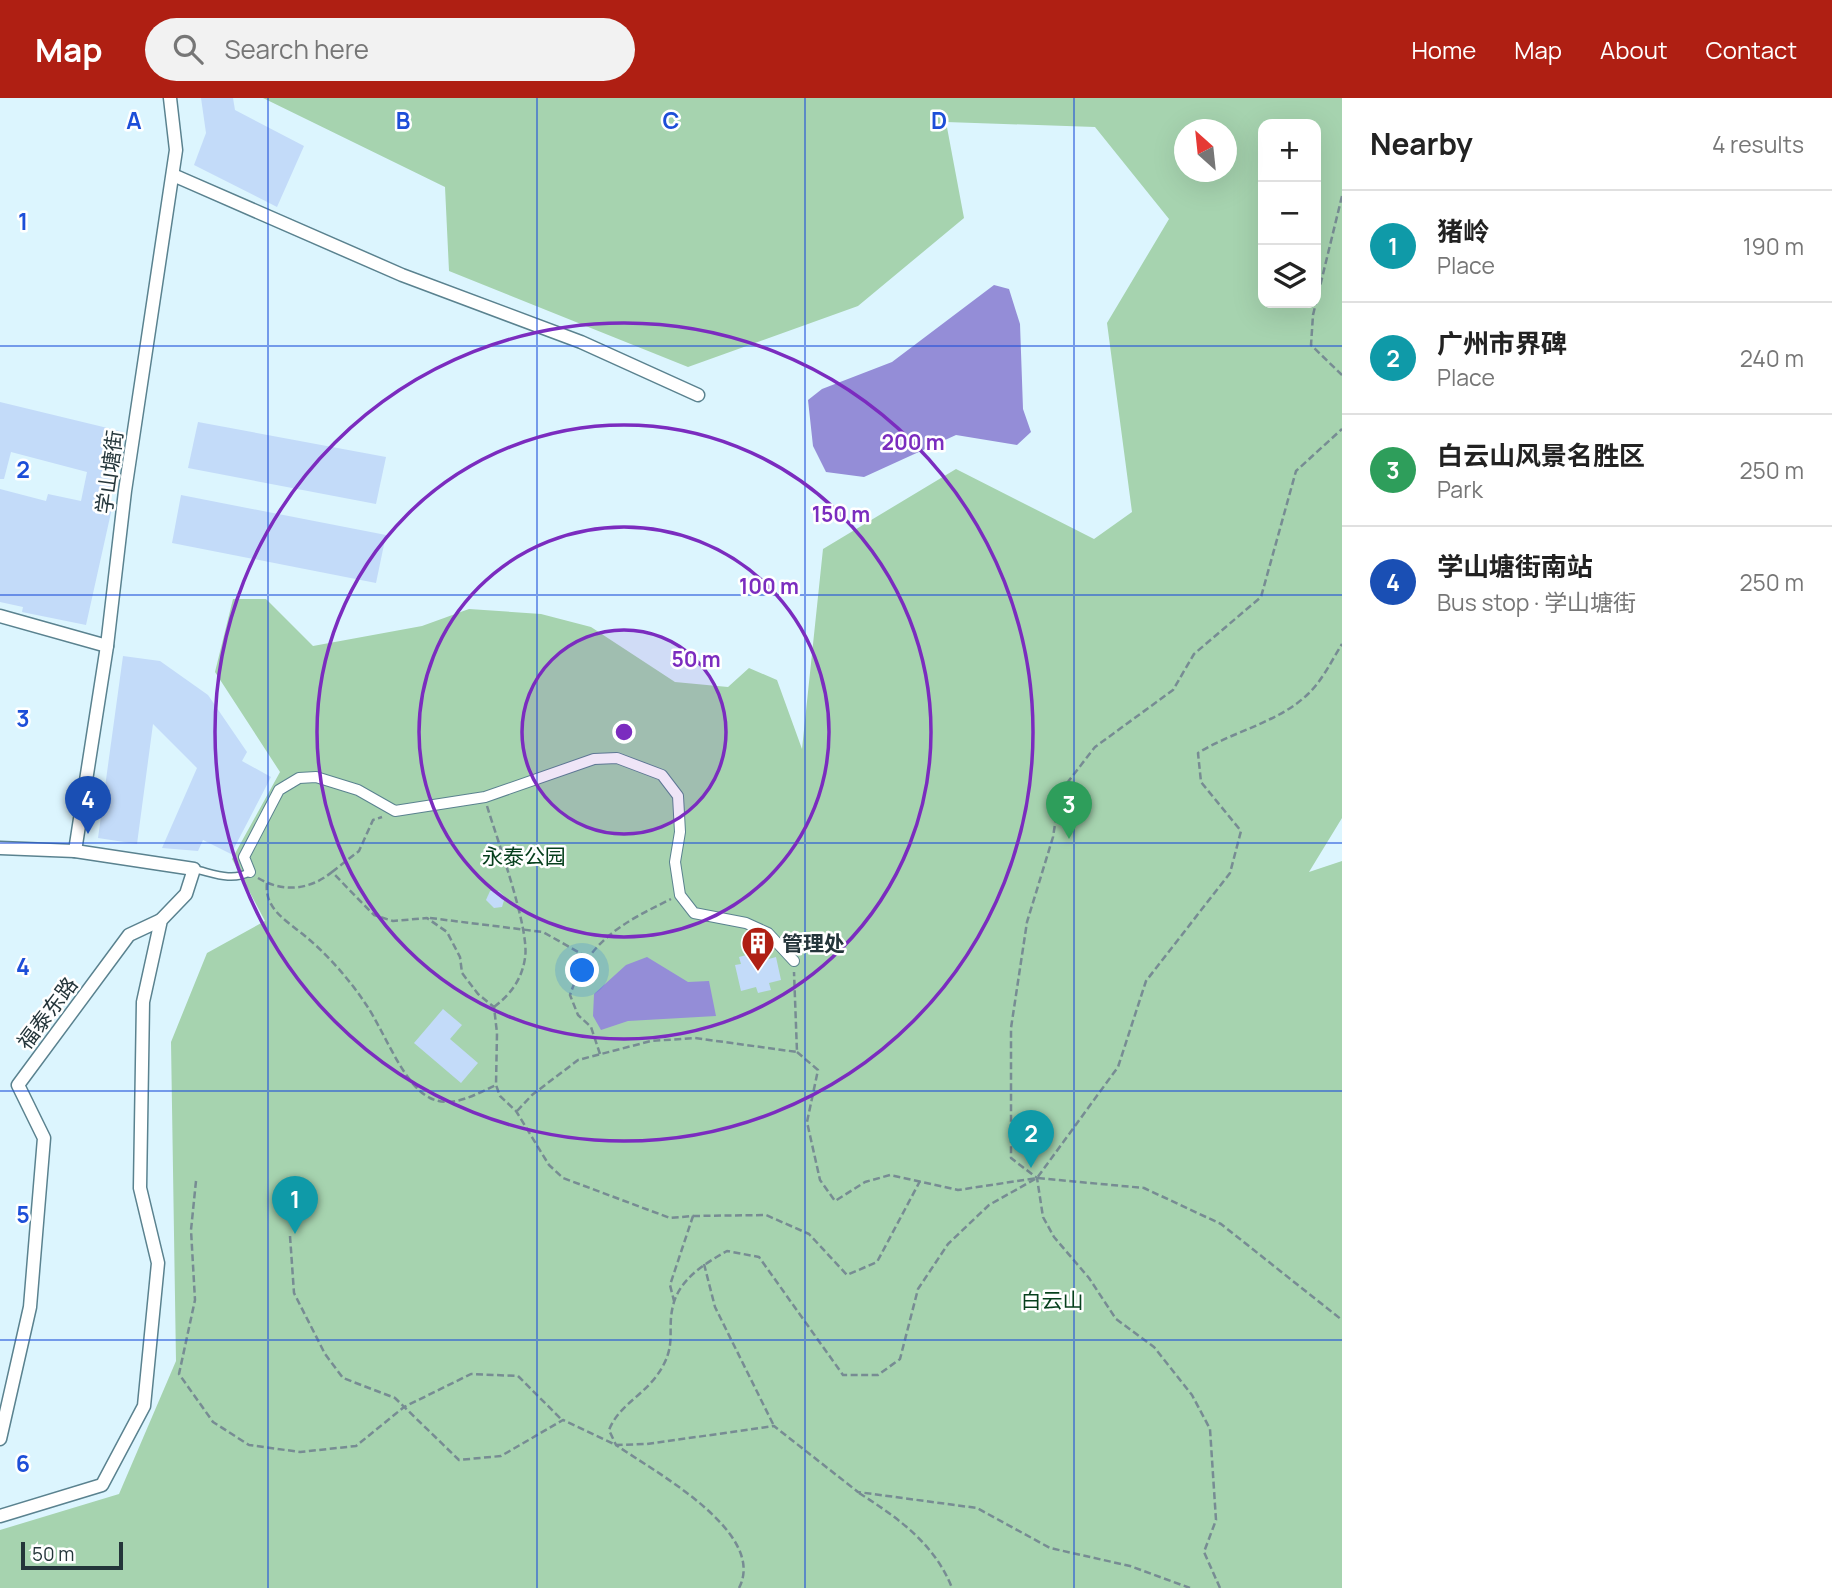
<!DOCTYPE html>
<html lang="en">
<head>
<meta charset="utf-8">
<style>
  :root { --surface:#fff; --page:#f2f2f2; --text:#222; --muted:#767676; --line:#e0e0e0; --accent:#af1f13 }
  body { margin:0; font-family:Manrope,"Noto Sans SC",sans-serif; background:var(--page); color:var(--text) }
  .controls { position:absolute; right:21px; top:21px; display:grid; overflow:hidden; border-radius:14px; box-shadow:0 7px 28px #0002 }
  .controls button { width:63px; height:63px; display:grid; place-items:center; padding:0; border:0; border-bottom:2px solid var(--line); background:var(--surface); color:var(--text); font:35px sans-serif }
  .compass { position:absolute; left:1174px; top:21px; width:63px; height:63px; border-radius:50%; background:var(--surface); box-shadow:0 7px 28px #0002; rotate:333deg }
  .scale { position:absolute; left:21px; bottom:18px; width:102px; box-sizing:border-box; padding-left:7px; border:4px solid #24353a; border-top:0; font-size:19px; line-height:24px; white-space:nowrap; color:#24353a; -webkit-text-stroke:5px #fff; paint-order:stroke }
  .you { position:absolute; left:583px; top:873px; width:24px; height:24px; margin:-18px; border:5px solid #fff; border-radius:50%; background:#1a73e8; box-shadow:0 0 0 10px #1a73e833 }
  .badge { display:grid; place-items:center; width:46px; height:46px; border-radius:50%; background:var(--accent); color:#fff; font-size:23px; font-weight:700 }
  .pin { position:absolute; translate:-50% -58px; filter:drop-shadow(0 2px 4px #0008) }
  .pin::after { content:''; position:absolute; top:37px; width:24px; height:21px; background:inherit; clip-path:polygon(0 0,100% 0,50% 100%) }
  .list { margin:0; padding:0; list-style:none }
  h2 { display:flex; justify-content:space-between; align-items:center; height:91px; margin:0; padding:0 28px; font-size:30px }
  h2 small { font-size:23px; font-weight:400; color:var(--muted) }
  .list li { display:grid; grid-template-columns:46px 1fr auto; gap:21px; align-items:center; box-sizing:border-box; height:112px; padding:0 28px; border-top:2px solid var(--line) }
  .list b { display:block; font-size:26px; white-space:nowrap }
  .list p { margin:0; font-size:23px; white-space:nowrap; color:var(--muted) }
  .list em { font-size:23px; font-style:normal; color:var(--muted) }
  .icon { flex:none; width:38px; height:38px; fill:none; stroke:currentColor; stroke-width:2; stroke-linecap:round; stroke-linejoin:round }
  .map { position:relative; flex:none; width:1342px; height:1490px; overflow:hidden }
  header { display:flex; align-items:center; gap:42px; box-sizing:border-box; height:98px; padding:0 35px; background:var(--accent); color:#fff }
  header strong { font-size:33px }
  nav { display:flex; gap:38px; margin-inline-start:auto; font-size:24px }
  .search { width:490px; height:63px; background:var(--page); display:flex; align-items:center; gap:18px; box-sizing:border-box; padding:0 24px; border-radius:38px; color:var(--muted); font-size:26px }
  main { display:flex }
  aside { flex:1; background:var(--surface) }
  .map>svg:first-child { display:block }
  .green { fill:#a6d3af; fill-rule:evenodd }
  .water { fill:#948dd7 }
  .building { fill:#c3dbf9 }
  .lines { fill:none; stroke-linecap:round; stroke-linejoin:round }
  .service-casing { stroke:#5a828f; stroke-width:9 }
  .pedestrian-casing { stroke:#5a828f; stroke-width:12 }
  .minor-casing { stroke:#5a828f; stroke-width:15 }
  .path { stroke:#778c93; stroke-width:2.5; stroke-dasharray:7 3.5; stroke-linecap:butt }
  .service { stroke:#fff; stroke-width:6 }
  .pedestrian { stroke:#fff; stroke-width:10 }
  .minor { stroke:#fff; stroke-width:12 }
  .grid { fill:none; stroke:#1d4ed8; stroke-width:2; stroke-opacity:0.55 }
  .ring { fill:none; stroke:#7b2cbf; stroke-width:3.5 }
  .labels { text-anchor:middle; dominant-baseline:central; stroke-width:5; stroke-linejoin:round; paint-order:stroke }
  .street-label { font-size:21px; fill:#24353a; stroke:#fff }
  .park-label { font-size:21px; fill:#07401d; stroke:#fff }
  .poi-label { font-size:21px; font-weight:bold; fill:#24353a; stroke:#fff; text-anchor:start }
  .grid-label { font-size:23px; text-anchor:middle; font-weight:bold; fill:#1d4ed8; stroke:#fff; stroke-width:5; stroke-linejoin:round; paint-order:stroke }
  .centre { fill:#7b2cbf; stroke:#fff; stroke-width:3.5 }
  .ring-label { font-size:21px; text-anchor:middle; font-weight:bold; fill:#7b2cbf; stroke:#fff; stroke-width:5; stroke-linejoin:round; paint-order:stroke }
</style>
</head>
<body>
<header>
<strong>Map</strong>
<div class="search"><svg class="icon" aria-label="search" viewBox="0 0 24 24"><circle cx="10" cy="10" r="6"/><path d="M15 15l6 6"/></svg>Search here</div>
<nav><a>Home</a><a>Map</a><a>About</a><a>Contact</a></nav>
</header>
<main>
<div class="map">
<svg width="1342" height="1490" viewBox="0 0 1342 1490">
  <rect width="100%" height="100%" fill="#dcf5fe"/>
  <path class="green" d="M263,0H1342V720L1309,774L1342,763V1490H0V1432L119,1396L176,1263L171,944L207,855L265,823L232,761L280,674L215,574L233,501H266L313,548L422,528L469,511L541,516L591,529L675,584L728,589L749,570L777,582L802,651L823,451L956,371L1094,441L1132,414L1107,225L1169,121L1095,29L946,24L964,120L858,208L688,269L449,173L445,89ZM1263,26H1316V205H1263ZM1184,32H1226V74H1184Z"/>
  <g class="water">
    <polygon points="994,187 1009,191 1020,226 1023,311 1031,334 1017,347 956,337 864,379 826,374 813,348 808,302 822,291 892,264"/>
    <polygon points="647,859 688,884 709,883 716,918 628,923 601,932 593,918 594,896 626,867"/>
  </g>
  <g class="building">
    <polygon points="201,0 233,0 235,12 304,48 277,109 194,67 206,35"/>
    <polygon points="0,304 124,334 107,409 112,410 86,527 22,514 23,509 0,504 0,391 46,403 48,396 81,403 87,374 11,354 4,381 0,381"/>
    <polygon points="198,324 386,359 376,406 188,370"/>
    <polygon points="181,397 386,437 376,485 172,445"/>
    <polygon points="123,558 160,563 208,597 247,654 242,663 271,679 231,756 203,742 198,753 162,750 197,670 153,626 137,746 98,740"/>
    <polygon points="490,793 499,793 505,799 502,809 494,810 486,802"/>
    <polygon points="762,853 765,862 776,859 781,882 769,885 771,892 758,895 756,889 741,893 735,867 741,866 739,859"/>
    <polygon points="443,911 462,927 450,941 478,965 461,985 414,945"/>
  </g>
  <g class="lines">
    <defs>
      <path id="service" d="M194,771C213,775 231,784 250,774"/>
      <polyline id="pedestrian" points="250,774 244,759 279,692 299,680 316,679 358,692 395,713 485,699 594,661 617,660 662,677 678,698 680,734 675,764 680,797 694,815 746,825 768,835 794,863"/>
      <g id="minor">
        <polyline points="173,77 402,177 581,244 698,297"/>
        <polyline points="0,518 107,548"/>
        <polyline points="0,750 75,753 194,771 186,796 161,822 143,904 140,1090 158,1165 144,1308 102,1387 0,1418"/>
        <polyline points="75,753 107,548 125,393 176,52 170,0"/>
        <polyline points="0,1341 30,1209 44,1040 18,987 129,837 161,822"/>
      </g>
    </defs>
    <use href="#service" class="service-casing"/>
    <use href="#pedestrian" class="pedestrian-casing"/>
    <use href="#minor" class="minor-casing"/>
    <g class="path">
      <polyline points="1342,98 1313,217 1311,247 1342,277"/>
      <path d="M487,708C497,741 530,831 525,860C522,881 511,896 494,909"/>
      <polyline points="332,774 359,753 373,722 382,719"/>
      <path d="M258,780C283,795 310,792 332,774L374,817L393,823L427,820L447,834L460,859L462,875L478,896L494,909L497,935L496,987L500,998L516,1013L549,1067L563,1080L670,1120L693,1118L670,1187L674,1203"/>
      <path d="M267,785C264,811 287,823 305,838C327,856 349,881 365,905C384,932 403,987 430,1000C452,1011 476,996 496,987"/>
      <polyline points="430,820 543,834 587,859"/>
      <polyline points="797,954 818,972 807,1024 820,1082 835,1103 865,1084 890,1077 958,1092 1037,1080 1144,1090 1221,1126 1342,1222"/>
      <path d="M600,956L591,929L578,917L570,897C588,843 622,825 671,801"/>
      <polyline points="517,1013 532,997 578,962 651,943 695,940 797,954 794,874"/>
      <polyline points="196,1083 191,1132 195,1202 179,1276 213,1324 249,1347 300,1354 356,1348 404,1309 471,1276 518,1278 562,1322"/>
      <polyline points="693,1118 766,1117 809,1136 847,1177 877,1164 920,1083"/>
      <polyline points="290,1138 294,1195 325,1256 343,1280 395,1300 459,1362 501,1358 563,1322 616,1347 647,1346 774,1328 858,1394 977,1410 1050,1450 1130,1468 1190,1490"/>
      <polyline points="704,1166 715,1209 774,1328"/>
      <path d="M859,1395C897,1419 935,1446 952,1490"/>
      <path d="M739,1490C768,1434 653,1373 616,1347L609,1332C618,1309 640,1299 655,1280C680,1247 665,1234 674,1204C682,1179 706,1165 727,1153L759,1159L843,1277H878L900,1261L918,1191L948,1146L989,1107L1037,1080L1118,969L1146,883L1230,775L1241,733L1201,684L1198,655C1233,633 1278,625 1308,596C1322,583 1332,562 1342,546"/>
      <polyline points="1220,1490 1204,1454 1216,1422 1210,1331 1192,1297 1154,1249 1116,1221 1089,1180 1054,1139 1043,1119 1037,1080 1011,1060 1011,930 1027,824 1053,739 1060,694 1095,649 1173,592 1194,556 1261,499 1296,373 1342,331"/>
    </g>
    <use href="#service" class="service"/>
    <use href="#pedestrian" class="pedestrian"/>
    <use href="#minor" class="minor"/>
  </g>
  <path class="grid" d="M268,0V1490M537,0V1490M805,0V1490M1074,0V1490M0,248H1342M0,497H1342M0,745H1342M0,993H1342M0,1242H1342"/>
  <circle cx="624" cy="634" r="102" fill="#7b2cbf" fill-opacity=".12"/>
  <g class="ring">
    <circle cx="624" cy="634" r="102"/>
    <circle cx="624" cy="634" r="205"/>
    <circle cx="624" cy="634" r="307"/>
    <circle cx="624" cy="634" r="409"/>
  </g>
  <defs>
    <symbol id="building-pin" viewBox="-11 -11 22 30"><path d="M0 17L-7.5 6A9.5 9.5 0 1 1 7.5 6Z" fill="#af1f13" stroke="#fff"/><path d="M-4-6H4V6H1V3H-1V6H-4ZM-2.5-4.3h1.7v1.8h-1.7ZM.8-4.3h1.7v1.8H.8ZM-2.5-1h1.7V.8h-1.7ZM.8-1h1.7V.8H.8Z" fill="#fff"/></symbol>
  </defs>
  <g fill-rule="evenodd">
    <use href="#building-pin" x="739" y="826" width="38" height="52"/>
  </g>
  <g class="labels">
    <g class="street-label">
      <text transform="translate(109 374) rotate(-82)">学山塘街</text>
      <text transform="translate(47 915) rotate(-53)">福泰东路</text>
    </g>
    <g class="park-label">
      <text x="524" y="758">永泰公园</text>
      <text x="1052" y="1202">白云山</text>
    </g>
    <g class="poi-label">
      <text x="782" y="845">管理处</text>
    </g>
  </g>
  <g class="grid-label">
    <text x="134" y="31">A</text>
    <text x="403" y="31">B</text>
    <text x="671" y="31">C</text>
    <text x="939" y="31">D</text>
    <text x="23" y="132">1</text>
    <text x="23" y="380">2</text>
    <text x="23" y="629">3</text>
    <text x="23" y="877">4</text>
    <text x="23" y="1125">5</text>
    <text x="23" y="1374">6</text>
  </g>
  <circle cx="624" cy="634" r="10" class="centre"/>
  <g class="ring-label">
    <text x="913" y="352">200 m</text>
    <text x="841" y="424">150 m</text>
    <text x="769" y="496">100 m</text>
    <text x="696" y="569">50 m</text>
  </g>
</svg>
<div class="controls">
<button>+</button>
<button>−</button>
<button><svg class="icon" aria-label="layers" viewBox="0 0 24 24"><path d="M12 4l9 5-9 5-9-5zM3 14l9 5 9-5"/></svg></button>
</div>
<svg class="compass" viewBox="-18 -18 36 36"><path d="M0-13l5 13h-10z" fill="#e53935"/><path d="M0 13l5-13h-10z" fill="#767676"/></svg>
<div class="scale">50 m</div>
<div class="you"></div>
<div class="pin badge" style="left:295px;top:1136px;background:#0f9aa8">1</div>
<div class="pin badge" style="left:1031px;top:1070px;background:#0f9aa8">2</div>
<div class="pin badge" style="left:1069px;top:741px;background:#2e9e5b">3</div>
<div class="pin badge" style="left:88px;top:736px;background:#1a4fb4">4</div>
</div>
<aside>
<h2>Nearby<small>4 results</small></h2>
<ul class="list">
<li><span class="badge" style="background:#0f9aa8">1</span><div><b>猪岭</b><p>Place</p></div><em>190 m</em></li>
<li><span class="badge" style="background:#0f9aa8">2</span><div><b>广州市界碑</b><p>Place</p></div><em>240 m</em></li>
<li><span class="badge" style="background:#2e9e5b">3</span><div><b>白云山风景名胜区</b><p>Park</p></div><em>250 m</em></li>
<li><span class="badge" style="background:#1a4fb4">4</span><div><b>学山塘街南站</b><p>Bus stop · 学山塘街</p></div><em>250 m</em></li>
</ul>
</aside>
</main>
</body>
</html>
